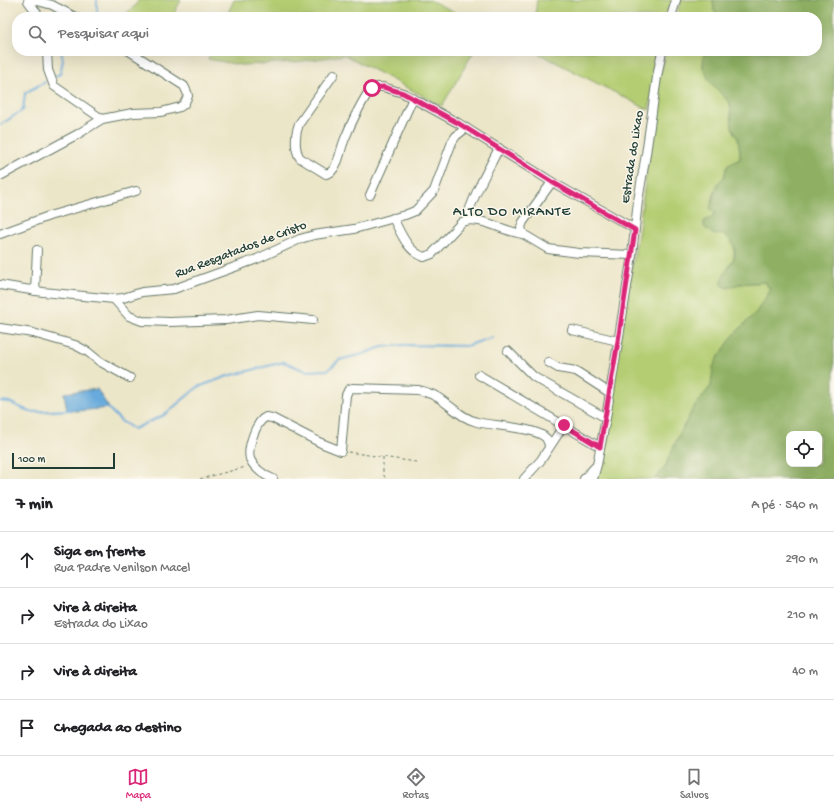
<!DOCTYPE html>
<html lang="pt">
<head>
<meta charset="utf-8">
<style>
  :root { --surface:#fff; --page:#f2f2f2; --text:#202124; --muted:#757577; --line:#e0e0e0; --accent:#db2777 }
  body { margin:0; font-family:"Gochi Hand",sans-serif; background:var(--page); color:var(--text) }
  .controls { position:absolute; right:12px; bottom:12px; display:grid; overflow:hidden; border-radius:8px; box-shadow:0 4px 16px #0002 }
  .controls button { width:36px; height:36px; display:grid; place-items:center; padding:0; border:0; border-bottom:1px solid var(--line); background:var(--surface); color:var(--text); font:20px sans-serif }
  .scale { position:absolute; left:12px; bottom:10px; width:103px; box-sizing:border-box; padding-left:4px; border:2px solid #1f3d34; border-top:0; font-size:11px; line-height:14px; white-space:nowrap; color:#1f3d34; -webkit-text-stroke:3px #fbf7ec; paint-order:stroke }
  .stop { position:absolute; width:12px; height:12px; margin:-9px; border:3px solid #db2777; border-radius:50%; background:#fff }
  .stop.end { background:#db2777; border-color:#fff; box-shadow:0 1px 4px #0008 }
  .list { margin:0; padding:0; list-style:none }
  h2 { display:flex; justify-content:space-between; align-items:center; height:52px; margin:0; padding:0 16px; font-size:17px }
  h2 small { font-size:13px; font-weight:400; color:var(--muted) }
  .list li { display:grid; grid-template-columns:26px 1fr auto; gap:12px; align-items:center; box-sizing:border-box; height:56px; padding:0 16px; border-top:1px solid var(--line) }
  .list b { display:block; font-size:15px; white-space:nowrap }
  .list p { margin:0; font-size:13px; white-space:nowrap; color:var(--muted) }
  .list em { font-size:13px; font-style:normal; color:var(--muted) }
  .icon { flex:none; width:22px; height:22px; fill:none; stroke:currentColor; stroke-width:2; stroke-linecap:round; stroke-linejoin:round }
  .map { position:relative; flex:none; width:834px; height:479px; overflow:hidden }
  .search { position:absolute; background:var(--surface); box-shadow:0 4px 16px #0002; left:12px; right:12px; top:12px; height:44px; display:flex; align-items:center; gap:10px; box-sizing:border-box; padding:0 14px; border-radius:16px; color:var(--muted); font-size:15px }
  .sheet { height:276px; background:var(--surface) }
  nav { display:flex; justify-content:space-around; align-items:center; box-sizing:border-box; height:56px; border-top:1px solid var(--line); background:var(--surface); font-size:11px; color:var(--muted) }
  nav a { display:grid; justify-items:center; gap:2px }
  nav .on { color:var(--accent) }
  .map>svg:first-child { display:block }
  .green { fill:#b4cd72; stroke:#6a8553 }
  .forest { fill:#8fb064; stroke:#57764c; fill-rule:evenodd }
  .water { fill:#68aadc; stroke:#447488 }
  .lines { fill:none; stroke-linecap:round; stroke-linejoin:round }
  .stream { stroke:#68aadc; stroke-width:2 }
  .street-casing { stroke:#677868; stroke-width:10 }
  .path { stroke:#677868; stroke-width:1; stroke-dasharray:3 3; stroke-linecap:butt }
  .street { stroke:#fff; stroke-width:8 }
  .route { stroke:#db2777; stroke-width:5 }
  .labels { text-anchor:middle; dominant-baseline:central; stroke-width:3; stroke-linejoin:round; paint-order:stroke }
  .street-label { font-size:13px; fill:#1f3d34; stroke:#fbf7ec }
  .neighbourhood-label { font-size:14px; letter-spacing:1px; fill:#1f3d34; stroke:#fbf7ec }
</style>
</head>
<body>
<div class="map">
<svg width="834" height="479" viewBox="0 0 834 479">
  <rect width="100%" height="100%" fill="#fbf7ec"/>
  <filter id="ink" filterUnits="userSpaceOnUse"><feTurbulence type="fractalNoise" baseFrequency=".025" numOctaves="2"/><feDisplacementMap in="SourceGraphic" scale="8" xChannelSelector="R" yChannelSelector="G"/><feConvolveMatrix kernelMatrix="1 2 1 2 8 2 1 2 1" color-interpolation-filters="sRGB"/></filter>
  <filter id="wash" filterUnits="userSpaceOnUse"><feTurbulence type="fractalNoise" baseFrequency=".012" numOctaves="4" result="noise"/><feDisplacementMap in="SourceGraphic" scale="16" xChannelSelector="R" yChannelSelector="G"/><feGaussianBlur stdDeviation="0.9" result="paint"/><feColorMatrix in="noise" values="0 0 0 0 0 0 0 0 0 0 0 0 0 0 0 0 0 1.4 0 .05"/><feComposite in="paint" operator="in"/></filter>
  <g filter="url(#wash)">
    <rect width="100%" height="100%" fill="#ece6c9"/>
    <g class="green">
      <polygon points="139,0 181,0 172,17 122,17 135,6"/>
      <polygon points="234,0 430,0 464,17 226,17"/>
      <polygon points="537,0 673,0 669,17 535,17"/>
      <polygon points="681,0 713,0 714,11 718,14 718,17 676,17"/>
      <polygon points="212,51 474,51 442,106 345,55 295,62 241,65 208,59"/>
      <polygon points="534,51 661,51 649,110"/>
      <polygon points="666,51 704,51 703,67 730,103 732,127 738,139 740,151 740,159 727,166 724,177 718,183 715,213 711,218 723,234 729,237 734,245 734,258 725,274 727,288 739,284 766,282 771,289 757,311 733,336 713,376 711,386 693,409 677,439 665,467 655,479 596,479 639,228 659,80"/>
    </g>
    <path class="forest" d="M713,0H834V479H655L665,467L677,439L693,409L711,386L713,367L717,359L733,336L757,311L771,289L767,286L766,282L739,284L727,288L722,285C720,269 744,260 731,241C726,234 722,234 714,235L704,227V221L711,218L715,213L710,209L714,194L718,183L724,177L727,166L740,159V151L738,139L732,127L730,103L709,81L703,67L704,51H817V17H718V14L714,11ZM789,434H819V464H789Z"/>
    <polygon class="water" points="97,389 109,408 77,411 67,410 64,393"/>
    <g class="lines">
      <g class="stream">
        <polyline points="90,17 97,13 97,0"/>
        <polyline points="55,76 60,74 63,60 61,51"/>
        <polyline points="0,125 23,110 25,93 45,82"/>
        <polyline points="0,401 9,402 30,412 70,410"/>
        <polyline points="108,408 121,421 134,429 164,415 198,387 228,376 284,362 306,371 328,370 339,360 363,354 382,347 404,345 466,346 493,337"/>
      </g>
    </g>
  </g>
  <g filter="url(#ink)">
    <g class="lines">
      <defs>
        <g id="street">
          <polyline points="34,0 52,5 75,17"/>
          <polyline points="28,1 40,17"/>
          <polyline points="671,17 676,0"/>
          <polyline points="47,51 48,70 54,86 102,119"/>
          <path d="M334,74L299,124C295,134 294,149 300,158L326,174L331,172C339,164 340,151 344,141C351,123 359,107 369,91L372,88L376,87H383L403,93L458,123L552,182L635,229"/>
          <polyline points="0,176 78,134 102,119 133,113 161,112 180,107 184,104 188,96 187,92 184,86 129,51"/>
          <polyline points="552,182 523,222 521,227 523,234 548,249 579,253 632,255"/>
          <polyline points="370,195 413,98"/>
          <path d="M393,218C401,233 407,251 424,257L432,254L462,222C480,215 504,232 523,234"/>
          <path d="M466,221C473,195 487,172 499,148"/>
          <polyline points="0,234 49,216 136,191"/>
          <polyline points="0,285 43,292 114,299 123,298 142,292 174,289 257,259 300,239 314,235 354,229 405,215 415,211 434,191 452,142 456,136 466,128"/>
          <polyline points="35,291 37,250"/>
          <polyline points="114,299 129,316 142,321 170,322 226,320 258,315 313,320"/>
          <polyline points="0,328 33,333 75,345 88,352 99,361 130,378"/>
          <polyline points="572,330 618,341"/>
          <polyline points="508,351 534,377 606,418"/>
          <polyline points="548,362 558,368 576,371 610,393"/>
          <polyline points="479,375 600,447"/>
          <path d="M273,479C264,475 254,468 250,459C247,448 256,421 266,417L272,418L321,443L341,451L346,395L349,389L353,388L418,390C427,392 436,395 443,401C454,409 464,419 477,422C493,426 535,427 546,438C548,441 549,444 549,447"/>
          <polyline points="524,479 541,460 564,425"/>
          <polyline points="584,479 595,467"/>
          <polyline points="593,479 597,465 606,418 632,255 638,201 646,154 657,77 662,51"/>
        </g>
      </defs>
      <use href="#street" class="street-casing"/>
      <g class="path">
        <polyline points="348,452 416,462"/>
        <polyline points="383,457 383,474 386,479"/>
        <polyline points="200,479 246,467"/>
      </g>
      <use href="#street" class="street"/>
    </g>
  </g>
  <g class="lines" filter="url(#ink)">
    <polyline class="route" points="372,88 383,87 403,93 458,123 552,182 635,230 618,341 600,447 564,425"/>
  </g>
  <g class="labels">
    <g class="street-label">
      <text transform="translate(633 157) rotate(-81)">Estrada do Lixao</text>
      <text transform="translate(241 250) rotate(-21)">Rua Resgatados de Cristo</text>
    </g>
    <g class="neighbourhood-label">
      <text x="512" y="212">ALTO DO MIRANTE</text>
    </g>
  </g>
</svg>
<div class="controls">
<button><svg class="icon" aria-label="locate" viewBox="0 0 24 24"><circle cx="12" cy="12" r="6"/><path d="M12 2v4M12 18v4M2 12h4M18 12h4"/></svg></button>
</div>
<div class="scale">100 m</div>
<div class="stop" style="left:372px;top:88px"></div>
<div class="stop end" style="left:564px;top:425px"></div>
<div class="search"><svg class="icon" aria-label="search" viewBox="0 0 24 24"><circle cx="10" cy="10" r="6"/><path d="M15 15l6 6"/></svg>Pesquisar aqui</div>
</div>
<section class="sheet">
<h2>7 min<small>A pé · 540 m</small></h2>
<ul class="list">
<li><svg class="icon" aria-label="ahead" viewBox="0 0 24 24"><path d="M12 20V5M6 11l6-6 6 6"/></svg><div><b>Siga em frente</b><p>Rua Padre Venilson Macel</p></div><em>290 m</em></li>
<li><svg class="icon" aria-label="right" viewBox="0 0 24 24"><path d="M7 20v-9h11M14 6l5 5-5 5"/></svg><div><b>Vire à direita</b><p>Estrada do Lixao</p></div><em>210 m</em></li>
<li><svg class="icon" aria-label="right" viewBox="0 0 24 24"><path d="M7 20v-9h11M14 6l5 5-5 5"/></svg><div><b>Vire à direita</b></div><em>40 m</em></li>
<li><svg class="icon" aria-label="arrive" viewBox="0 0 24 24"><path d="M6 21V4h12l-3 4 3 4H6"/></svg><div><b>Chegada ao destino</b></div></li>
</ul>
</section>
<nav>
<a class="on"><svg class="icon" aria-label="map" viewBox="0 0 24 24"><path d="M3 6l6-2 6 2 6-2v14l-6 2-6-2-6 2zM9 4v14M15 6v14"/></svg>Mapa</a>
<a><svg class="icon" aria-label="directions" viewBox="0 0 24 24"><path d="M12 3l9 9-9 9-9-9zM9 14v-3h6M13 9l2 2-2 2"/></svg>Rotas</a>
<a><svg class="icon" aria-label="saved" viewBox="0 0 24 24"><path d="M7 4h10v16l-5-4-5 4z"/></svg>Salvos</a>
</nav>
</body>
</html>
